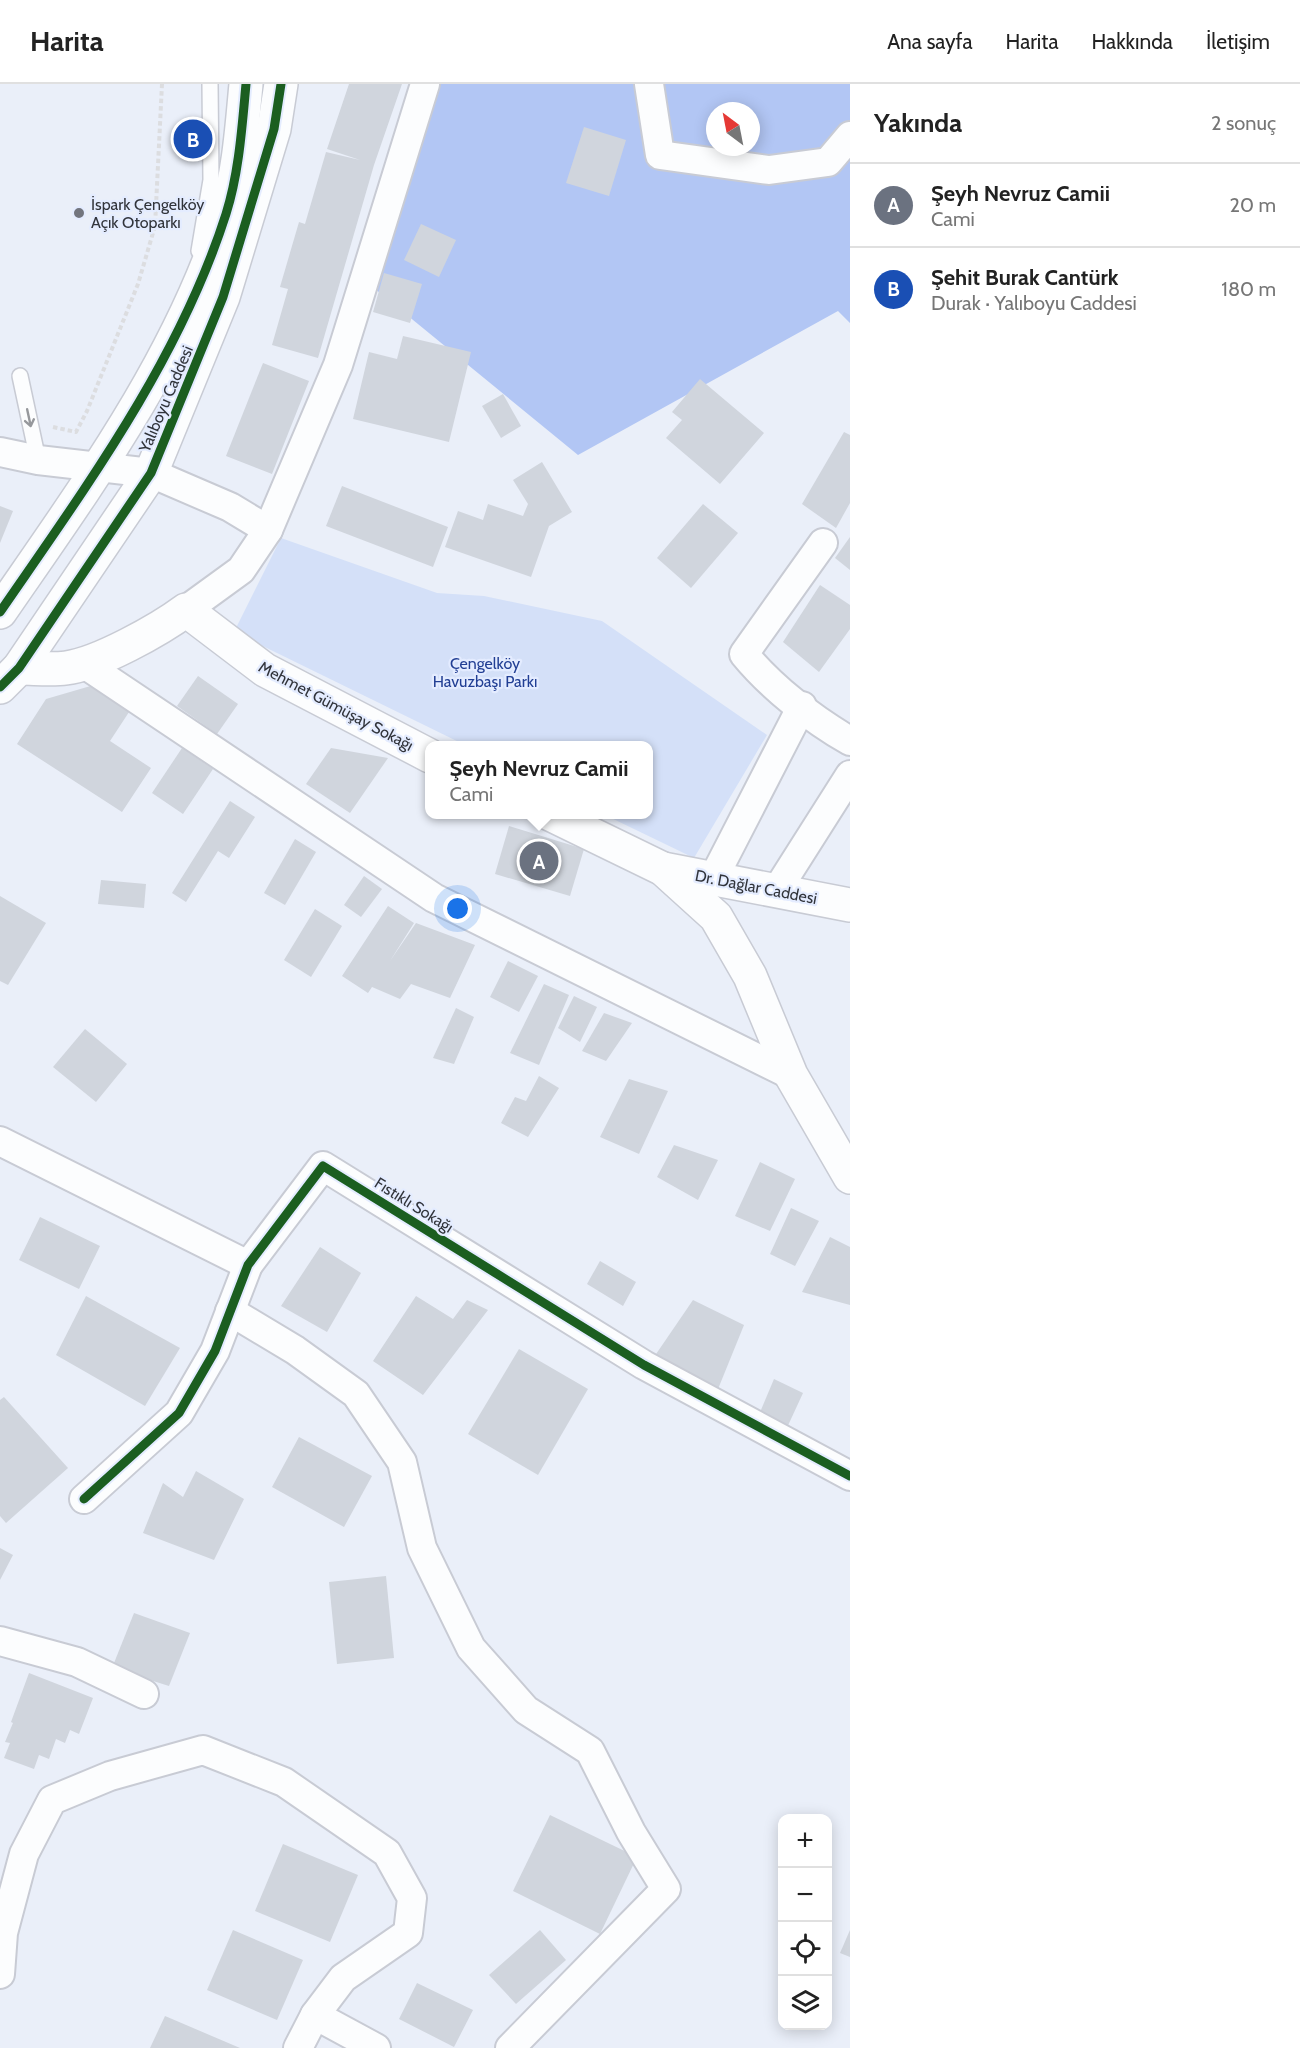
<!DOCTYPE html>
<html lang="tr">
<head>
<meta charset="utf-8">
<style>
  :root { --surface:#fff; --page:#f6f6f6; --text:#222; --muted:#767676; --line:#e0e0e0; --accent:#72757e }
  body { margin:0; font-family:Cabin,sans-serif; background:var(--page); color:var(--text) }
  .controls { position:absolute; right:18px; bottom:18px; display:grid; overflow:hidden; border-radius:12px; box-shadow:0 3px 15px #0003 }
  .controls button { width:54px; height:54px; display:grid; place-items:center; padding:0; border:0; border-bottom:2px solid var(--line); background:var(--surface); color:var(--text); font:30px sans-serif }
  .compass { position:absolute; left:706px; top:18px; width:54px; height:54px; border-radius:50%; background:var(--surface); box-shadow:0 3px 15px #0003; rotate:328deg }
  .you { position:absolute; left:458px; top:825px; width:21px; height:21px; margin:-15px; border:4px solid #fff; border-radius:50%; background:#1a73e8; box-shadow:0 0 0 9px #1a73e833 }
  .badge { display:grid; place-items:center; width:39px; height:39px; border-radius:50%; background:var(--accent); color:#fff; font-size:20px; font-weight:700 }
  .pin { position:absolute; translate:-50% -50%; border:3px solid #fff; box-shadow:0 2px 6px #0006 }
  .popup { position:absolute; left:425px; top:657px; width:228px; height:78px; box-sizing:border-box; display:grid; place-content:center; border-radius:12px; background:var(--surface); filter:drop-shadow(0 2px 4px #0005); font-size:20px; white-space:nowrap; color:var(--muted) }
  .popup b { font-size:22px; color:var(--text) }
  .popup::after { content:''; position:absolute; left:50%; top:100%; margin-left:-12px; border:12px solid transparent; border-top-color:var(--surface) }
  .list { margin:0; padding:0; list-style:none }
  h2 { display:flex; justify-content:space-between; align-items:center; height:78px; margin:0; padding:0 24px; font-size:26px }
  h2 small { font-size:20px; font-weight:400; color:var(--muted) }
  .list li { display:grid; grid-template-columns:39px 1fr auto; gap:18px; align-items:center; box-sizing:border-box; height:84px; padding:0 24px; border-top:2px solid var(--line) }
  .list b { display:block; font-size:22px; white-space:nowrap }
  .list p { margin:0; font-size:20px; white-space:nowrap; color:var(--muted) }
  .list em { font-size:20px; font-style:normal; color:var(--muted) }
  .icon { flex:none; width:33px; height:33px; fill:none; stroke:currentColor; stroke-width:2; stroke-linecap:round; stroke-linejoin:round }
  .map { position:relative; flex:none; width:850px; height:1964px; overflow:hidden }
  header { display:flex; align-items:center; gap:36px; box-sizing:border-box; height:84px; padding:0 30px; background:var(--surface); border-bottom:2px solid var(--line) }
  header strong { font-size:28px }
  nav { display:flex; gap:33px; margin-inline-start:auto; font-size:21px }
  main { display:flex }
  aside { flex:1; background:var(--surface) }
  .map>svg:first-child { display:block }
  .green { fill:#d4e0f8 }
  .forest { fill:#b2c6f4; fill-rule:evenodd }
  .building { fill:#d0d5dd }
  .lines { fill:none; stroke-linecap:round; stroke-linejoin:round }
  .service-casing { stroke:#c8cbd4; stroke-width:18 }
  .minor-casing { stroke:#c8cbd4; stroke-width:32 }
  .tertiary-casing { stroke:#c8cbd4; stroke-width:36 }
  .primary-casing { stroke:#c8cbd4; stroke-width:36 }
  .path { stroke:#dcdde0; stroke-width:4; stroke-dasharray:4.5 3; stroke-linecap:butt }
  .service { stroke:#fcfdfe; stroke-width:15 }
  .minor { stroke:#fcfdfe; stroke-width:28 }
  .tertiary { stroke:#fcfdfe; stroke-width:33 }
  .primary { stroke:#fcfdfe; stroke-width:33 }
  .cycleway-casing { stroke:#e4ecff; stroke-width:13 }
  .cycleway { stroke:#1b5e20; stroke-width:9 }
  .oneway { stroke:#96989c }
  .poi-dot { fill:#72757e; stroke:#e4ecff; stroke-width:2 }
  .labels { text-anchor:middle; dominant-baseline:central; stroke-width:4.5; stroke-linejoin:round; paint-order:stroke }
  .poi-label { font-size:16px; fill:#31343b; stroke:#e4ecff; text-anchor:start }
  .street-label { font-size:16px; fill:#31343b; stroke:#e4ecff }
  .park-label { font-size:16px; fill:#223f94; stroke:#e4ecff }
</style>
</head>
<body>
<header>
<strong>Harita</strong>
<nav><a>Ana sayfa</a><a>Harita</a><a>Hakkında</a><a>İletişim</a></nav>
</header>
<main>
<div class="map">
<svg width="850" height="1964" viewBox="0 0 850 1964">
  <rect width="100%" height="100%" fill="#eaeff9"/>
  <polygon class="green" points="281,454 437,509 484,512 602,537 767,651 694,774 605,731 648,730 648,662 465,661 234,548"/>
  <path class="forest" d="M417,0H850V239L838,227L578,371L358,191ZM715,27H751V63H715Z"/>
  <g class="building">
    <polygon points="349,0 402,0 374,81 318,274 272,261 288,205 280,203 299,138 305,140 326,68 360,76 327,65"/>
    <polygon points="584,43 626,56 609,112 566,99"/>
    <polygon points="421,140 456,156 439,193 404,176"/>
    <polygon points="384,189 422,200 410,239 373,228"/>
    <polygon points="403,252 471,268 449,358 353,335 369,268 397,275"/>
    <polygon points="263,279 309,297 272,390 226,372"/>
    <polygon points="700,295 764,349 720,400 666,354 682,336 672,328"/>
    <polygon points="503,310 521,342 501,354 482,322"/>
    <polygon points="844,348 850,351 850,419 836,444 802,420"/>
    <polygon points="542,378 572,428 549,442 531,493 445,463 458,427 483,436 488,420 523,432 528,420 513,396"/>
    <polygon points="342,402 448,443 433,483 326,442"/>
    <polygon points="703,420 738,449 691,504 657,474"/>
    <polygon points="0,422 13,427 0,459"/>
    <polygon points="850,453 850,486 835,474"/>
    <polygon points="820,501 850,521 850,545 819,588 783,558"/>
    <polygon points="198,592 238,620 217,650 177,622"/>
    <polygon points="94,601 131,625 110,657 151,684 122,728 17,660 46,615"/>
    <polygon points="182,664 213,685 183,730 152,709"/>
    <polygon points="331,664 388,674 350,729 306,700"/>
    <polygon points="230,717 255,733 229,774 218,767 186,818 172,809"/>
    <polygon points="509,742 584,765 570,812 495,790"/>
    <polygon points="295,755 316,768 285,821 264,809"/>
    <polygon points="364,792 382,805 361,833 344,821"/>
    <polygon points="101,796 146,800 144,824 98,820"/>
    <polygon points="0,812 46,839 8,901 0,897"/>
    <polygon points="388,822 414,839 390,877 416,839 475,861 450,914 411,900 400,915 372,903 368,909 342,892"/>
    <polygon points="315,825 342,842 311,893 284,876"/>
    <polygon points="508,877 538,892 519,928 490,913"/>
    <polygon points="544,900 569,911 539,981 510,969"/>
    <polygon points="574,912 597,923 580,958 558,944"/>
    <polygon points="456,924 474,933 454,980 433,974"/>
    <polygon points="604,929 632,939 606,977 582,967"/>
    <polygon points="85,945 127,980 96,1018 53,983"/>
    <polygon points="539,992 559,1004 528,1053 501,1039 515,1013 526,1017"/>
    <polygon points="629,995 668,1007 639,1070 600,1053"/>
    <polygon points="674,1061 718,1076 698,1116 657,1093"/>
    <polygon points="760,1078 795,1095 770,1147 735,1132"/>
    <polygon points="791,1124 819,1137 795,1182 770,1170"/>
    <polygon points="40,1133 100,1162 79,1205 19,1176"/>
    <polygon points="830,1153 850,1163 850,1221 802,1208"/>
    <polygon points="320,1163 361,1189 327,1248 281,1222"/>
    <polygon points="600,1177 636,1198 623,1222 587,1200"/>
    <polygon points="86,1212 180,1264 145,1322 56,1271"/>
    <polygon points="416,1212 453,1235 467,1216 488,1226 423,1311 373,1277"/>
    <polygon points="693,1216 744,1241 718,1305 652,1276"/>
    <polygon points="519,1265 588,1305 538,1391 468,1350"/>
    <polygon points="774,1295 803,1309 785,1348 758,1333"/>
    <polygon points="4,1313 68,1384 6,1439 0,1432 0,1316"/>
    <polygon points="299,1353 372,1392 344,1443 272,1403"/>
    <polygon points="196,1387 244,1415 214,1476 143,1449 163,1399 183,1413"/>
    <polygon points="0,1464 13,1471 0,1496"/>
    <polygon points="386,1492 394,1574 337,1580 329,1498"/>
    <polygon points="134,1529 190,1549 169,1602 112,1584"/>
    <polygon points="29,1589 93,1614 79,1650 70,1646 65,1659 56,1655 49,1675 39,1671 34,1685 4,1674 10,1659 5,1658 13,1639 11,1638"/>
    <polygon points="550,1731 637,1773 600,1850 513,1807"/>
    <polygon points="283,1760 358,1791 330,1858 255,1827"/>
    <polygon points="233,1846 303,1876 277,1936 207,1906"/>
    <polygon points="540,1846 566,1876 516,1920 489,1891"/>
    <polygon points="850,1846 850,1873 840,1869"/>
    <polygon points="417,1899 473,1926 454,1963 399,1935"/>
    <polygon points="165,1932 240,1964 150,1964"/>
  </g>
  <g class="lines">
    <defs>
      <g id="service">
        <polyline points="199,167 211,96 210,0"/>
        <polyline points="20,292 38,376"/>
      </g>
      <g id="minor">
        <polyline points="649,0 660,71 769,86 828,78 850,52"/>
        <polyline points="0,368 38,376 151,389 230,423 268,446"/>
        <path d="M823,459L744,570C772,604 812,635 850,657"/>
        <polyline points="186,526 241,486 268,446 338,281 425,0"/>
        <polyline points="83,579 434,814 791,991"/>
        <polyline points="714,793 802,622"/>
        <polyline points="777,806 850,691"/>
        <polyline points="0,1057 248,1181"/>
        <polyline points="230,1227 295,1266 356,1310 402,1378 422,1464 471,1564 526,1626 590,1667 631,1748 666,1805 510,1964"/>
        <polyline points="84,1415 179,1329 215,1267 248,1181 323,1082 644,1281 850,1392"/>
        <polyline points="0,1557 77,1578 144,1610"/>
        <polyline points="0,1890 3,1849 24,1770 52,1716 110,1692 203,1666 284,1698 387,1769 412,1814 408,1849 343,1894 315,1931 298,1964"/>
        <polyline points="315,1931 376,1964"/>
      </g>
      <g id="tertiary">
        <path d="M19,584C34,584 51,586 66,584C98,580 159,546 186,526L265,586L430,672"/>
        <polyline points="550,730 663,785 716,833 750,892 791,991 850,1093"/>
        <polyline points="663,785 850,821"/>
      </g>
      <g id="primary">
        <path d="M0,528C86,403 179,277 226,130C239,89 242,43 246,0"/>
        <polyline points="0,603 19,584 151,389 223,213 274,45 281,0"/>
      </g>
    </defs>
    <use href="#service" class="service-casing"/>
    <use href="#minor" class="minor-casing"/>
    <use href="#tertiary" class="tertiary-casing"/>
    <use href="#primary" class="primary-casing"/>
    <polyline class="path" points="53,343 76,348 87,327 138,200 155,142 162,0"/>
    <use href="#service" class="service"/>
    <use href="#minor" class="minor"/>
    <use href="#tertiary" class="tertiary"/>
    <use href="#primary" class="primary"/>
    <defs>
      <g id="cycleway">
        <path d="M0,528C86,403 179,277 226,130C239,89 242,43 246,0"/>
        <polyline points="0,603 19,584 151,389 223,213 274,45 281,0"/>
        <polyline points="84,1415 179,1329 215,1267 248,1181 323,1082 644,1281 850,1392"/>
      </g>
    </defs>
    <use href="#cycleway" class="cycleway-casing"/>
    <use href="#cycleway" class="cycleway"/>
  </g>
  <defs><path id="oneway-shaft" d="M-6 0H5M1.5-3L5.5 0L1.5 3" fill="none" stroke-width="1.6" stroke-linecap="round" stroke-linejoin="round" transform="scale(1.5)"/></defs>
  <use class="oneway" href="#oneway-shaft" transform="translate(29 334) rotate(78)"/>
  <circle class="poi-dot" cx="79" cy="129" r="6"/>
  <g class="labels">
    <g class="poi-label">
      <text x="91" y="120">İspark Çengelköy<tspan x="91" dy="18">Açık Otoparkı</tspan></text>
    </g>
    <g class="street-label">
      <text transform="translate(166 315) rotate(-67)">Yalıboyu Caddesi</text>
      <text transform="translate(336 622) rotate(28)">Mehmet Gümüşay Sokağı</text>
      <text transform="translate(756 803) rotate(11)">Dr. Dağlar Caddesi</text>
      <text transform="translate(414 1121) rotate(32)">Fıstıklı Sokağı</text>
    </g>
    <g class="park-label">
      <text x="485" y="579">Çengelköy<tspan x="485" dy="18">Havuzbaşı Parkı</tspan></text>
    </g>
  </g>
</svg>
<div class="controls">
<button>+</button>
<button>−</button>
<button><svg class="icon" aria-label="locate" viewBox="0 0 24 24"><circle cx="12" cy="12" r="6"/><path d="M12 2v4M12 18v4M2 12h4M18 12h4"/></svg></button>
<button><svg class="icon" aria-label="layers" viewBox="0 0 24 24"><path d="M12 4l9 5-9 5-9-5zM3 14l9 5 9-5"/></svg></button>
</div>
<svg class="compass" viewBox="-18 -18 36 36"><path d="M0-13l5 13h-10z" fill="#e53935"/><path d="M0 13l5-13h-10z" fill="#767676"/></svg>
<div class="you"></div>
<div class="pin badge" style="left:539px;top:777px;background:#6b7280">A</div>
<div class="popup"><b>Şeyh Nevruz Camii</b>Cami</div>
<div class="pin badge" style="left:193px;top:55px;background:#1a4fb4">B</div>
</div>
<aside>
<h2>Yakında<small>2 sonuç</small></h2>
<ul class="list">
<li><span class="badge" style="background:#6b7280">A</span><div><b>Şeyh Nevruz Camii</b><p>Cami</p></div><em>20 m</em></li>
<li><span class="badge" style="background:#1a4fb4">B</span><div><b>Şehit Burak Cantürk</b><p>Durak · Yalıboyu Caddesi</p></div><em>180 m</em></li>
</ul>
</aside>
</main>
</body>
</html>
